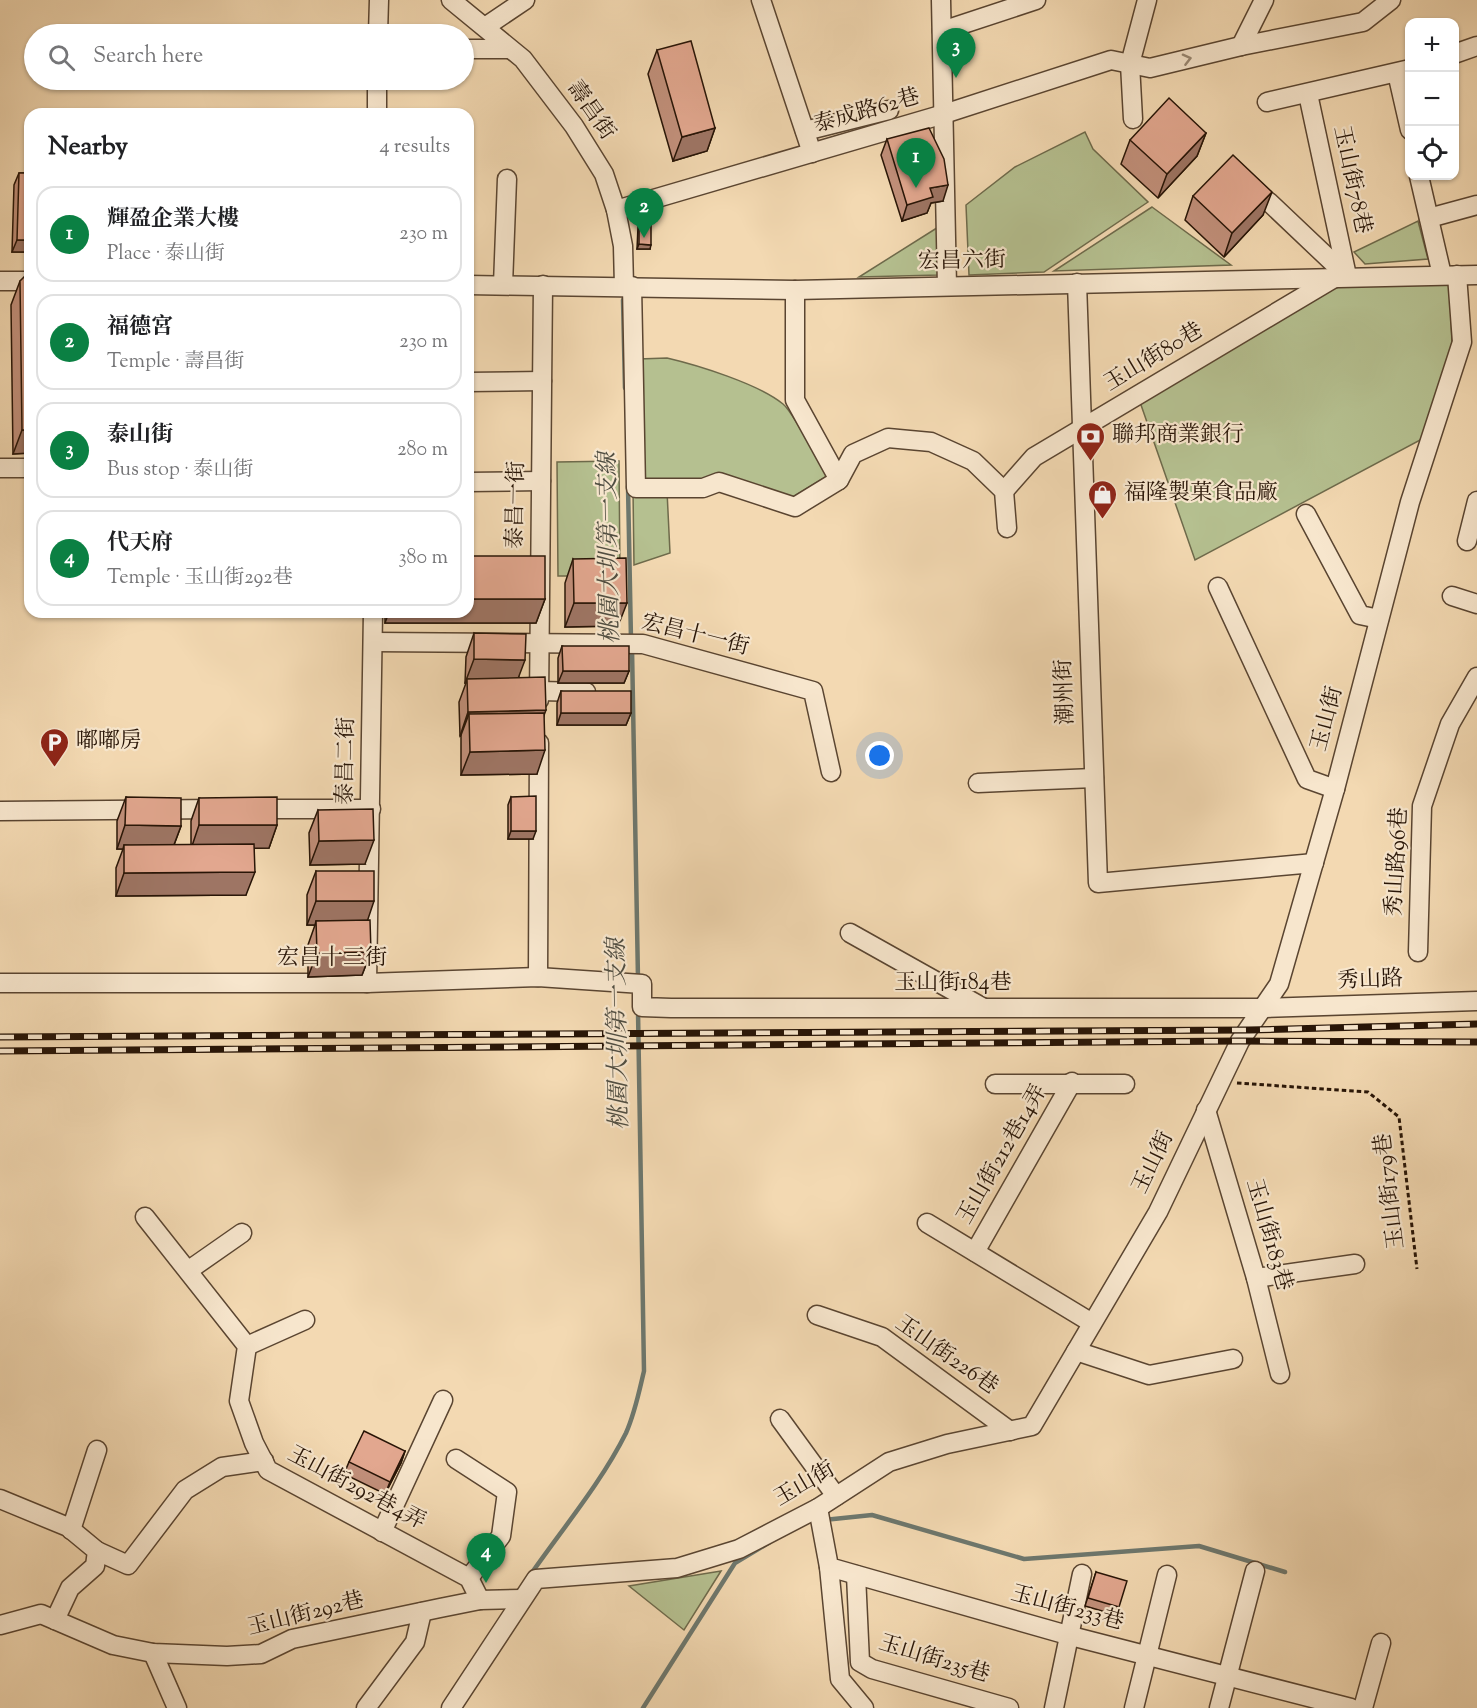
<!DOCTYPE html>
<html lang="en">
<head>
<meta charset="utf-8">
<style>
  :root { --surface:#fff; --page:#f6f6f6; --text:#202124; --muted:#757577; --line:#e0e0e0; --accent:#0b8043 }
  body { margin:0; font-family:"Sorts Mill Goudy","Noto Serif TC",serif; background:var(--page); color:var(--text) }
  .controls { position:absolute; right:18px; top:18px; display:grid; overflow:hidden; border-radius:12px; box-shadow:0 2px 4px #0004 }
  .controls button { width:54px; height:54px; display:grid; place-items:center; padding:0; border:0; border-bottom:2px solid var(--line); background:var(--surface); color:var(--text); font:30px sans-serif }
  .you { position:absolute; left:880px; top:756px; width:21px; height:21px; margin:-15px; border:4px solid #fff; border-radius:50%; background:#1a73e8; box-shadow:0 0 0 9px #1a73e833 }
  .badge { display:grid; place-items:center; width:39px; height:39px; border-radius:50%; background:var(--accent); color:#fff; font-size:20px; font-weight:700 }
  .pin { position:absolute; translate:-50% -50px; filter:drop-shadow(0 2px 3px #0008) }
  .pin::after { content:''; position:absolute; top:32px; width:21px; height:18px; background:inherit; clip-path:polygon(0 0,100% 0,50% 100%) }
  .list { margin:0; padding:0; list-style:none }
  h2 { display:flex; justify-content:space-between; align-items:center; height:78px; margin:0; padding:0 24px; font-size:26px }
  h2 small { font-size:20px; font-weight:400; color:var(--muted) }
  .list li { display:grid; grid-template-columns:39px 1fr auto; gap:18px; align-items:center; box-sizing:border-box; height:96px; margin:0 12px 12px; padding:0 12px; border:2px solid var(--line); border-radius:18px }
  .list b { display:block; font-size:22px; white-space:nowrap }
  .list p { margin:0; font-size:20px; white-space:nowrap; color:var(--muted) }
  .list em { font-size:20px; font-style:normal; color:var(--muted) }
  .icon { flex:none; width:33px; height:33px; fill:none; stroke:currentColor; stroke-width:2; stroke-linecap:round; stroke-linejoin:round }
  .map { position:relative; flex:none; width:1477px; height:1708px; overflow:hidden }
  .search { position:absolute; background:var(--surface); box-shadow:0 2px 4px #0004; left:24px; top:24px; width:450px; height:66px; display:flex; align-items:center; gap:15px; box-sizing:border-box; padding:0 21px; border-radius:33px; color:var(--muted); font-size:22px }
  .panel { position:absolute; background:var(--surface); box-shadow:0 2px 4px #0004; left:24px; top:108px; width:450px; height:510px; border-radius:18px }
  .map>svg:first-child { display:block }
  .green { fill:#b5c090; stroke:#6e6a4b; stroke-width:1.5 }
  .lines { fill:none; stroke-linecap:round; stroke-linejoin:round }
  .stream { stroke:#6d776d; stroke-width:4.5 }
  .minor-casing { stroke:#5a4531; stroke-width:21 }
  .path { stroke:#271406; stroke-width:3; stroke-dasharray:4.5 3; stroke-linecap:butt }
  .minor { stroke:#f7e6cd; stroke-width:18 }
  .rail-casing { stroke:#271406; stroke-width:7 }
  .rail { stroke:#f7e6cd; stroke-width:4.5; stroke-dasharray:14; stroke-linecap:butt }
  .wall { fill:#c2907b; stroke:#271406; stroke-width:1.5 }
  .shaded-wall { fill:#9e7564; stroke:#271406; stroke-width:1.5 }
  .building { fill:#e2a78f; stroke:#271406; stroke-width:1.5 }
  .oneway { stroke:#998873 }
  .labels { text-anchor:middle; dominant-baseline:central; stroke-width:4.5; stroke-linejoin:round; paint-order:stroke }
  .street-label { font-size:22px; fill:#271406; stroke:#f7e6cd }
  .poi-label { font-size:22px; fill:#271406; stroke:#f7e6cd; text-anchor:start }
  .water-label { font-size:24px; font-style:italic; fill:#504e42; stroke:#f7e6cd }
</style>
</head>
<body>
<div class="map">
<svg width="1477" height="1708" viewBox="0 0 1477 1708">
  <rect width="100%" height="100%" fill="#f3d9b2"/>
  <filter id="stains"><feTurbulence type="fractalNoise" baseFrequency=".00333" numOctaves="4"/><feColorMatrix values="0 0 0 0 .2 0 0 0 0 .09 0 0 0 0 .02 0 0 0 .5 -.17"/></filter>
  <radialGradient id="worn" r=".72"><stop offset=".6" stop-color="#630" stop-opacity="0"/><stop offset="1" stop-color="#630" stop-opacity=".3"/></radialGradient>
  <g class="green">
    <polygon points="1085,132 1093,149 1148,202 1044,272 969,275 966,205 1015,167"/>
    <polygon points="1152,207 1231,265 1054,271"/>
    <polygon points="1418,221 1428,259 1365,264 1354,252"/>
    <polygon points="940,226 939,275 859,277"/>
    <polygon points="1337,284 1450,284 1452,347 1424,438 1195,560 1140,402"/>
    <path d="M667,358C697,365 759,384 783,404C793,412 819,462 827,476L791,498L699,480L640,481L639,359Z"/>
    <polygon points="619,461 620,576 558,576 557,462"/>
    <polygon points="633,490 667,491 670,553 634,565"/>
    <polygon points="721,1571 684,1630 629,1586"/>
  </g>
  <g class="lines">
    <g class="stream">
      <polyline points="623,300 625,388"/>
      <polyline points="628,486 631,640"/>
      <polyline points="632,648 638,979"/>
      <polyline points="824,1520 872,1515 1024,1559 1199,1546 1285,1572"/>
      <path d="M531,1574C563,1528 601,1483 626,1433C635,1413 639,1392 644,1371L638,1011"/>
      <polyline points="643,1708 735,1563 770,1542"/>
    </g>
    <defs>
      <g id="minor">
        <polyline points="451,0 523,59 574,126 604,174 616,210 623,246 624,286"/>
        <polyline points="761,0 812,153"/>
        <polyline points="941,0 947,286"/>
        <polyline points="485,27 525,0"/>
        <polyline points="942,31 1036,0"/>
        <polyline points="378,34 379,0"/>
        <polyline points="1241,46 1264,0"/>
        <polyline points="464,49 507,49"/>
        <polyline points="1454,54 1477,46"/>
        <polyline points="1397,73 1410,130"/>
        <polyline points="1308,94 1347,276"/>
        <polyline points="1267,102 1410,69"/>
        <polyline points="377,114 377,80"/>
        <polyline points="1133,119 1130,64 1147,0"/>
        <polyline points="805,131 889,110"/>
        <polyline points="1419,176 1442,275"/>
        <polyline points="1269,202 1347,276"/>
        <polyline points="616,210 944,114 1111,60 1150,68 1241,46 1363,22 1391,0"/>
        <polyline points="1429,218 1477,205"/>
        <polyline points="0,281 30,281"/>
        <polyline points="1077,283 1098,883 1314,863"/>
        <polyline points="468,285 795,290 1477,275"/>
        <polyline points="503,285 507,179"/>
        <polyline points="632,286 636,488 703,488 719,482 795,507 839,480"/>
        <polyline points="795,290 795,400 839,480 853,454 888,438 931,442 973,461 1004,491 1007,528"/>
        <polyline points="468,382 542,381"/>
        <polyline points="0,468 30,468"/>
        <polyline points="468,482 541,481"/>
        <polyline points="1004,491 1034,457 1336,277"/>
        <polyline points="1306,514 1360,615 1379,619"/>
        <polyline points="1467,541 1477,501"/>
        <polyline points="1218,587 1307,779 1335,789"/>
        <polyline points="1452,596 1477,604"/>
        <polyline points="373,642 643,644 813,691 831,772"/>
        <polyline points="539,691 586,692"/>
        <polyline points="539,700 543,285"/>
        <polyline points="978,783 1094,778"/>
        <polyline points="254,809 371,809"/>
        <polyline points="0,811 217,809"/>
        <polyline points="850,933 982,1007"/>
        <polyline points="1418,952 1422,806 1450,724 1477,677"/>
        <polyline points="538,977 539,743"/>
        <polyline points="0,983 367,983 538,977 642,984 642,1007 671,1008 1265,1008 1477,1001"/>
        <polyline points="367,983 373,612"/>
        <polyline points="995,1084 1125,1084"/>
        <polyline points="1206,1110 1256,1278 1280,1374"/>
        <polyline points="145,1217 247,1346 239,1401 254,1443 268,1470 469,1578 480,1600"/>
        <polyline points="927,1223 1092,1323"/>
        <polyline points="975,1252 1072,1082"/>
        <polyline points="189,1270 242,1233"/>
        <polyline points="1256,1278 1355,1264"/>
        <polyline points="817,1315 882,1337 1010,1431"/>
        <polyline points="247,1346 305,1320"/>
        <polyline points="1076,1351 1149,1375 1233,1359"/>
        <polyline points="780,1419 836,1496"/>
        <polyline points="456,1459 507,1492 501,1536 469,1578"/>
        <polyline points="0,1499 68,1527 97,1551 95,1566 70,1588 55,1620"/>
        <polyline points="818,1508 829,1567 1071,1636 1351,1708"/>
        <polyline points="71,1530 97,1450"/>
        <polyline points="382,1532 443,1400"/>
        <polyline points="97,1551 128,1565 185,1490 222,1467 264,1461"/>
        <polyline points="829,1567 840,1679 864,1708"/>
        <polyline points="856,1575 860,1662 872,1669 1009,1708"/>
        <polyline points="0,1625 41,1614 113,1645 153,1653 227,1656 261,1654 292,1639 440,1608 480,1600 522,1599"/>
        <polyline points="153,1653 177,1708"/>
        <polyline points="366,1708 415,1642 422,1612"/>
        <polyline points="451,1708 536,1579 677,1568 739,1549 818,1508 889,1462 947,1444 1032,1426 1158,1212 1240,1041 1279,984 1335,789 1410,502 1462,342 1457,275"/>
        <polyline points="1054,1708 1082,1574"/>
        <polyline points="1134,1708 1167,1575"/>
        <polyline points="1219,1708 1255,1571"/>
        <polyline points="1363,1708 1381,1643"/>
      </g>
    </defs>
    <use href="#minor" class="minor-casing"/>
    <polyline class="path" points="1237,1083 1368,1092 1399,1117 1417,1269"/>
    <use href="#minor" class="minor"/>
    <defs>
      <g id="rail">
        <polyline points="0,1037 1249,1030 1477,1024"/>
        <polyline points="0,1051 1240,1041 1477,1042"/>
      </g>
    </defs>
    <use href="#rail" class="rail-casing"/>
    <use href="#rail" class="rail"/>
  </g>
  <g class="wall">
    <polygon points="657,50 715,128 707,151 673,161 648,74"/>
    <polygon points="1206,133 1197,156 1158,198 1121,164 1130,140"/>
    <polygon points="887,139 943,201 931,203 927,213 902,221 881,155"/>
    <polygon points="19,173 30,173 30,252 12,252 14,185"/>
    <polygon points="1193,196 1263,215 1224,257 1185,220"/>
    <polygon points="639,223 650,249 637,249 638,227"/>
    <polygon points="30,275 30,453 13,454 11,305 20,281"/>
    <polygon points="573,559 618,626 565,627 565,583"/>
    <polygon points="545,599 536,623 385,623 385,612 468,612"/>
    <polygon points="474,633 519,677 544,714 537,774 461,775 461,735 460,736 459,702 466,683 465,683 466,657"/>
    <polygon points="562,646 629,671 624,683 558,683 558,658"/>
    <polygon points="561,691 631,713 626,725 557,725 557,703"/>
    <polygon points="126,797 181,826 174,845 191,845 191,821 199,798 277,825 269,848 254,848 246,895 116,896 116,868 123,849 117,849 117,821"/>
    <polygon points="511,797 533,839 508,839 508,805"/>
    <polygon points="318,810 365,864 310,865 309,833"/>
    <polygon points="316,871 367,920 371,952 362,975 308,977 308,945 315,925 307,925 307,895"/>
    <polygon points="405,1451 401,1463 385,1494 344,1474 349,1462"/>
    <polygon points="1096,1572 1119,1607 1116,1615 1085,1606"/>
  </g>
  <g class="shaded-wall">
    <polygon points="715,128 707,151 673,161 682,137"/>
    <polygon points="1206,133 1197,156 1158,198 1167,174"/>
    <polygon points="948,185 943,201 931,203 927,213 902,221 907,205 930,188"/>
    <polygon points="1272,192 1263,215 1224,257 1232,233"/>
    <polygon points="17,240 30,240 30,252 12,252"/>
    <polygon points="639,244 651,245 650,249 637,249"/>
    <polygon points="22,430 30,430 30,453 13,454"/>
    <polygon points="468,599 545,599 536,623 385,623 389,612 468,612"/>
    <polygon points="574,603 627,603 618,626 565,627"/>
    <polygon points="474,659 525,660 516,684 467,679 466,683 465,683"/>
    <polygon points="563,671 629,671 624,683 558,683"/>
    <polygon points="546,710 537,734 469,714 461,735 460,736 468,712"/>
    <polygon points="561,713 631,713 626,725 557,725"/>
    <polygon points="545,750 537,774 461,775 470,752"/>
    <polygon points="125,825 181,826 172,850 124,845 123,849 117,849"/>
    <polygon points="199,825 277,825 269,848 191,849"/>
    <polygon points="511,831 536,831 533,839 508,839"/>
    <polygon points="374,840 365,864 310,865 319,841"/>
    <polygon points="255,872 246,895 116,896 124,873"/>
    <polygon points="316,901 374,901 366,925 316,921 315,925 307,925"/>
    <polygon points="371,952 362,975 308,977 317,953"/>
    <polygon points="405,1451 401,1463 385,1494 390,1482"/>
  </g>
  <g class="building">
    <polygon points="691,41 715,128 682,137 657,50"/>
    <polygon points="1169,98 1206,133 1167,174 1130,140"/>
    <polygon points="929,128 944,159 948,185 930,188 933,197 907,205 887,139"/>
    <polygon points="1233,155 1272,192 1232,233 1193,196"/>
    <polygon points="19,173 30,173 30,240 17,240"/>
    <polygon points="639,223 651,223 651,245 639,244"/>
    <polygon points="30,275 30,430 22,430 20,281 25,276"/>
    <rect x="468" y="556" width="77" height="43"/>
    <polygon points="626,558 627,603 574,603 573,559"/>
    <polygon points="474,633 526,634 525,660 474,659"/>
    <polygon points="562,646 629,646 629,671 563,671"/>
    <polygon points="545,677 546,710 468,712 467,679"/>
    <rect x="561" y="691" width="70" height="22"/>
    <polygon points="544,713 545,750 470,752 469,714"/>
    <polygon points="536,796 536,831 511,831 511,797"/>
    <polygon points="126,797 181,798 181,826 125,825"/>
    <polygon points="277,797 277,825 199,825 199,798"/>
    <polygon points="373,809 374,840 319,841 318,810"/>
    <polygon points="254,844 255,872 124,873 124,845"/>
    <rect x="316" y="871" width="58" height="30"/>
    <polygon points="370,920 371,952 317,953 316,921"/>
    <polygon points="364,1431 405,1451 390,1482 349,1462"/>
    <polygon points="1096,1572 1127,1581 1119,1607 1088,1598"/>
  </g>
  <defs><path id="oneway-chevron" d="M-2-3.5L2.5 0L-2 3.5" fill="none" stroke-width="1.6" stroke-linecap="round" stroke-linejoin="round" transform="scale(1.5)"/></defs>
  <use class="oneway" href="#oneway-chevron" transform="translate(1187 59) rotate(-14)"/>
  <defs>
    <symbol id="bank-pin" viewBox="-11 -11 22 30"><path d="M0 17L-7.5 6A9.5 9.5 0 1 1 7.5 6Z" fill="#8f2418" stroke="#f7e6cd"/><path d="M-6-4H6V4H-6ZM0-2.3a2.3 2.3 0 1 0 0 4.6a2.3 2.3 0 1 0 0-4.6Z" fill="#fff"/></symbol>
    <symbol id="shop-pin" viewBox="-11 -11 22 30"><path d="M0 17L-7.5 6A9.5 9.5 0 1 1 7.5 6Z" fill="#8f2418" stroke="#f7e6cd"/><path d="M-5-2.5h2.3a2.7 3.5 0 0 1 5.4 0H5L5.5 6h-11ZM-1.5-2.5h3a1.5 2.3 0 0 0-3 0Z" fill="#fff"/></symbol>
    <symbol id="parking-pin" viewBox="-11 -11 22 30"><path d="M0 17L-7.5 6A9.5 9.5 0 1 1 7.5 6Z" fill="#8f2418" stroke="#f7e6cd"/><path d="M-3.5-5.5H1a3.5 3.5 0 0 1 0 7H-1V5.5H-3.5ZM-1-3.4V-.6H.8a1.4 1.4 0 0 0 0-2.8Z" fill="#fff"/></symbol>
  </defs>
  <g fill-rule="evenodd">
    <use href="#bank-pin" x="1074" y="420" width="33" height="45"/>
    <use href="#shop-pin" x="1086" y="478" width="33" height="45"/>
    <use href="#parking-pin" x="38" y="726" width="33" height="45"/>
  </g>
  <g class="labels">
    <g class="street-label">
      <text transform="translate(590 111) rotate(55)">壽昌街</text>
      <text transform="translate(867 112) rotate(-16)">泰成路62巷</text>
      <text transform="translate(1351 180) rotate(78)">玉山街78巷</text>
      <text transform="translate(962 262) rotate(-1)">宏昌六街</text>
      <text transform="translate(1154 358) rotate(-31)">玉山街80巷</text>
      <text transform="translate(517 505) rotate(-89)">泰昌一街</text>
      <text transform="translate(695 636) rotate(14)">宏昌十一街</text>
      <text transform="translate(1066 692) rotate(-92)">潮州街</text>
      <text transform="translate(1328 719) rotate(-75)">玉山街</text>
      <text transform="translate(347 761) rotate(-89)">泰昌二街</text>
      <text transform="translate(1398 862) rotate(-87)">秀山路96巷</text>
      <text x="332" y="959">宏昌十三街</text>
      <text transform="translate(1370 981) rotate(-2)">秀山路</text>
      <text x="953" y="984">玉山街184巷</text>
      <text transform="translate(1003 1155) rotate(-60)">玉山街212巷14弄</text>
      <text transform="translate(1154 1163) rotate(-64)">玉山街</text>
      <text transform="translate(1391 1191) rotate(-97)">玉山街179巷</text>
      <text transform="translate(1268 1235) rotate(74)">玉山街183巷</text>
      <text transform="translate(946 1356) rotate(35)">玉山街226巷</text>
      <text transform="translate(805 1485) rotate(-30)">玉山街</text>
      <text transform="translate(356 1489) rotate(28)">玉山街292巷4弄</text>
      <text transform="translate(1067 1609) rotate(15)">玉山街233巷</text>
      <text transform="translate(306 1615) rotate(-14)">玉山街292巷</text>
      <text transform="translate(934 1660) rotate(17)">玉山街235巷</text>
    </g>
    <g class="poi-label">
      <text x="1112" y="436">聯邦商業銀行</text>
      <text x="1124" y="494">福隆製菓食品廠</text>
      <text x="76" y="742">嘟嘟房</text>
    </g>
    <g class="water-label">
      <text transform="translate(610 548) rotate(-91)">桃園大圳第一支線</text>
      <text transform="translate(619 1034) rotate(-91)">桃園大圳第一支線</text>
    </g>
  </g>
  <rect width="100%" height="100%" filter="url(#stains)"/>
  <rect width="100%" height="100%" fill="url(#worn)"/>
</svg>
<div class="controls">
<button>+</button>
<button>−</button>
<button><svg class="icon" aria-label="locate" viewBox="0 0 24 24"><circle cx="12" cy="12" r="6"/><path d="M12 2v4M12 18v4M2 12h4M18 12h4"/></svg></button>
</div>
<div class="you"></div>
<div class="pin badge" style="left:916px;top:188px">1</div>
<div class="pin badge" style="left:644px;top:238px">2</div>
<div class="pin badge" style="left:956px;top:78px">3</div>
<div class="pin badge" style="left:486px;top:1583px">4</div>
<div class="search"><svg class="icon" aria-label="search" viewBox="0 0 24 24"><circle cx="10" cy="10" r="6"/><path d="M15 15l6 6"/></svg>Search here</div>
<section class="panel">
<h2>Nearby<small>4 results</small></h2>
<ul class="list">
<li><span class="badge">1</span><div><b>輝盈企業大樓</b><p>Place · 泰山街</p></div><em>230 m</em></li>
<li><span class="badge">2</span><div><b>福德宮</b><p>Temple · 壽昌街</p></div><em>230 m</em></li>
<li><span class="badge">3</span><div><b>泰山街</b><p>Bus stop · 泰山街</p></div><em>280 m</em></li>
<li><span class="badge">4</span><div><b>代天府</b><p>Temple · 玉山街292巷</p></div><em>380 m</em></li>
</ul>
</section>
</div>
</body>
</html>
